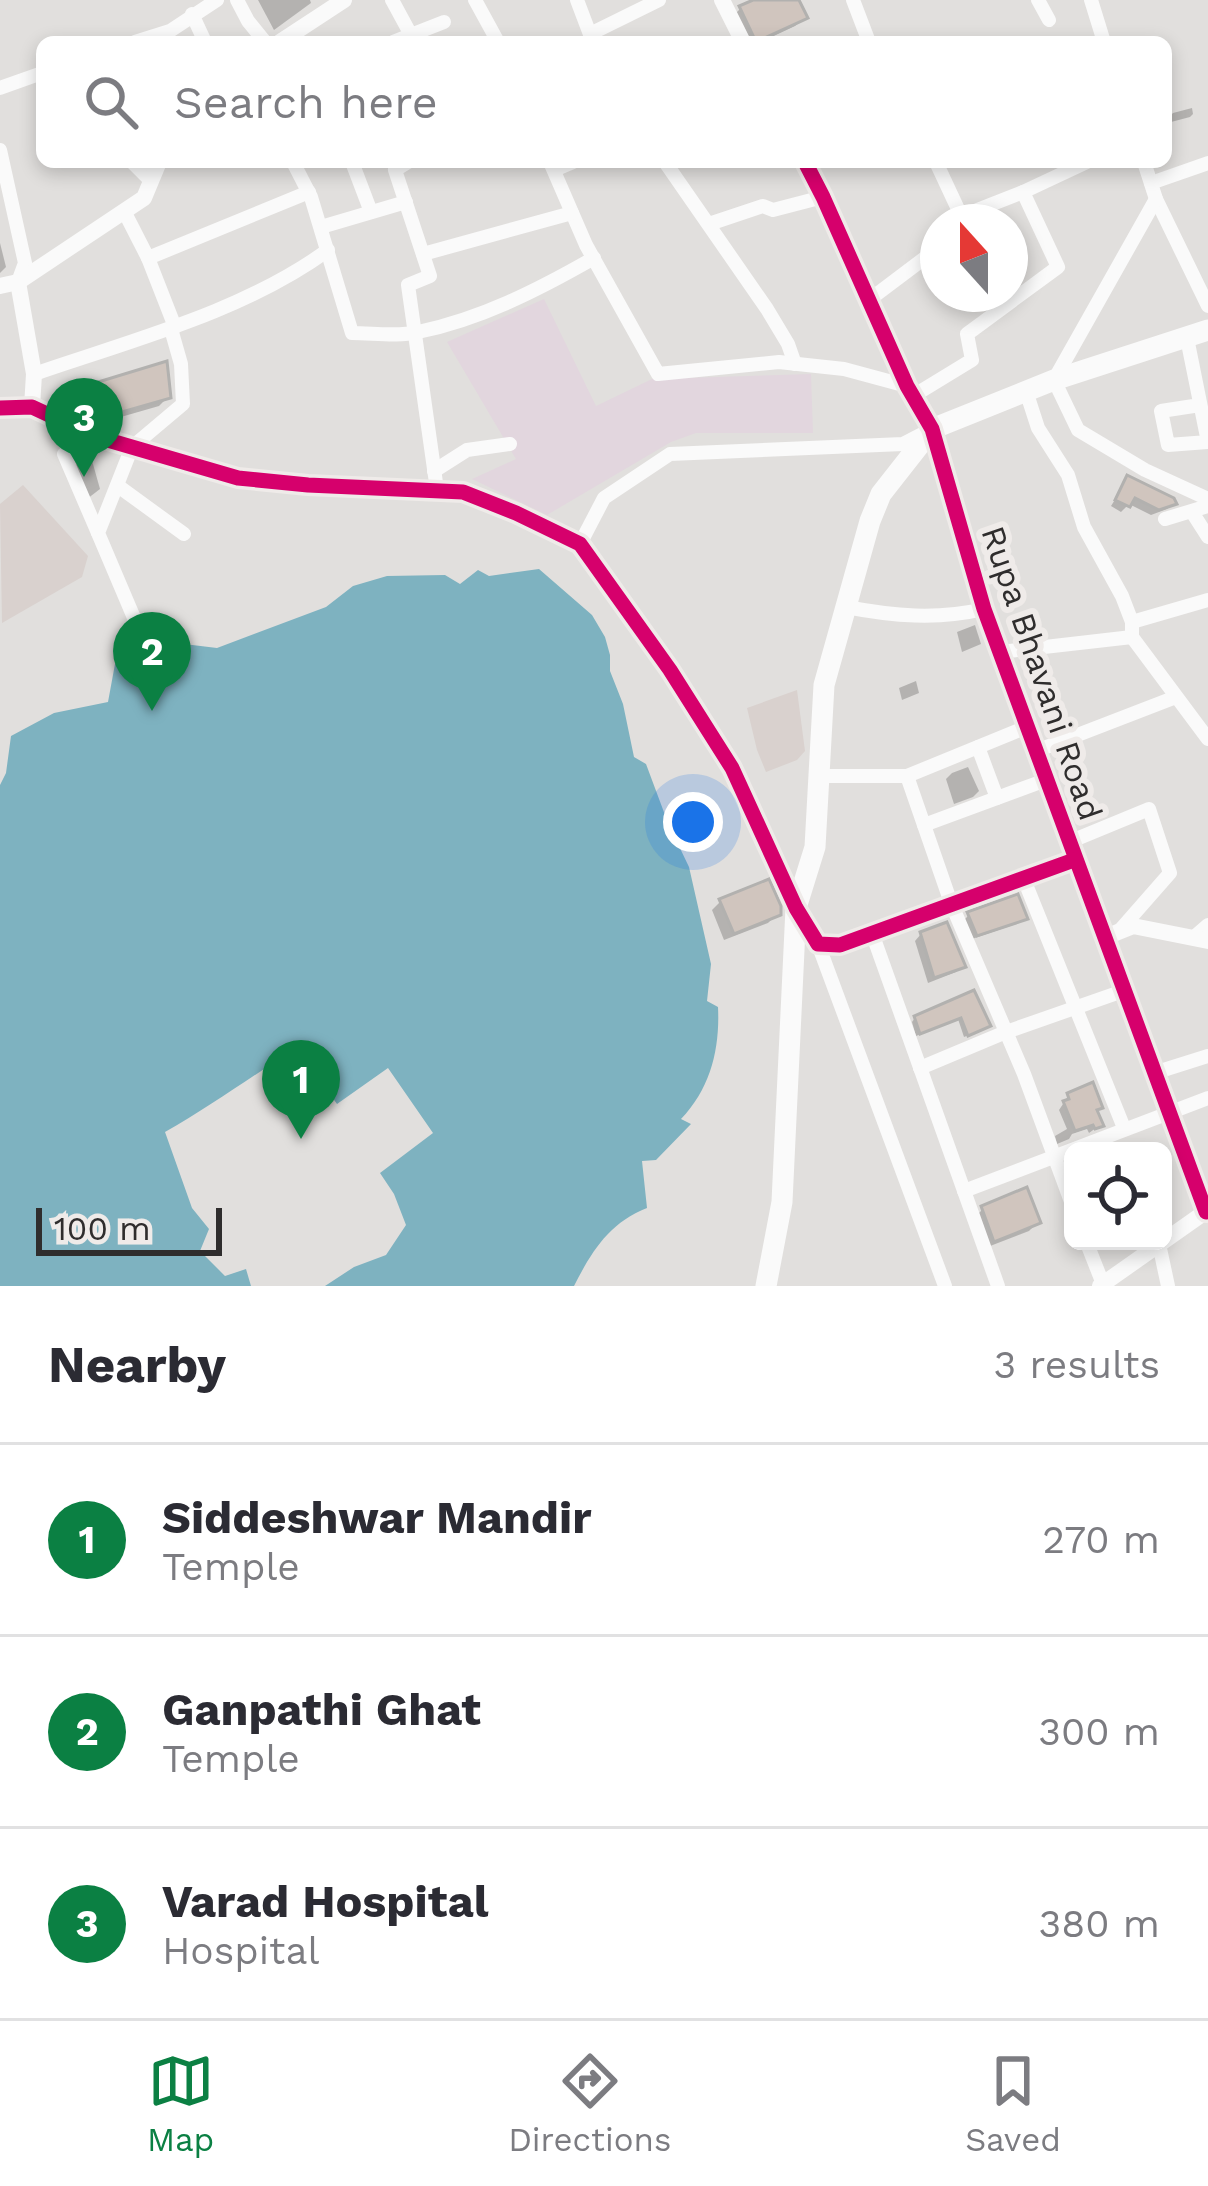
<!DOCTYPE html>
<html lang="en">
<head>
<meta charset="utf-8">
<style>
  :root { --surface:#fff; --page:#f2f2f3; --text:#2b2b33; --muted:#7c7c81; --line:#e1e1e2; --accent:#0b8043 }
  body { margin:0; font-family:"Work Sans",sans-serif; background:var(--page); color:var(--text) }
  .controls { position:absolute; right:36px; bottom:36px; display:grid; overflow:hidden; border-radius:18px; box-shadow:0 6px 18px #0003 }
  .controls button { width:108px; height:108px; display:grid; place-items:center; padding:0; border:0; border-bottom:3px solid var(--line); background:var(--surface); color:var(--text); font:60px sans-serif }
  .compass { position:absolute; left:920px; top:204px; width:108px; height:108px; border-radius:50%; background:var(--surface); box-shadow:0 6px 18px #0003; rotate:339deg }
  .scale { position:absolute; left:36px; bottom:30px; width:186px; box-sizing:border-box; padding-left:12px; border:6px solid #2f2d2d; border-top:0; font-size:33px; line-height:42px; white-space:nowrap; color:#2f2d2d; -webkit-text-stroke:9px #efebe9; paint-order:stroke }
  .you { position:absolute; left:693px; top:822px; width:42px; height:42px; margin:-30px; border:9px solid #fff; border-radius:50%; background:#1a73e8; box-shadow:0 0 0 18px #1a73e833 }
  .badge { display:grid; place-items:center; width:78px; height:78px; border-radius:50%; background:var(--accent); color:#fff; font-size:39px; font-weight:700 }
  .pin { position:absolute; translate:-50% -99px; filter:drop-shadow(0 3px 6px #0008) }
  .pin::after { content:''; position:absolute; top:63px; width:42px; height:36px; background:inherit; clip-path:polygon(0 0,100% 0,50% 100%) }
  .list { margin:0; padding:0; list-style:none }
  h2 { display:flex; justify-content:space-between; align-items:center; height:156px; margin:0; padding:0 48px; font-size:51px }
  h2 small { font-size:39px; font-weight:400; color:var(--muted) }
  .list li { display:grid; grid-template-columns:78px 1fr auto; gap:36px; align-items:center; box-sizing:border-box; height:192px; padding:0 48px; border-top:3px solid var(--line) }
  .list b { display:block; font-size:45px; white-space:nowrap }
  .list p { margin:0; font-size:39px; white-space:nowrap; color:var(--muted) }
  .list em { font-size:39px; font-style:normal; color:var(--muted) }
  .icon { flex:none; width:66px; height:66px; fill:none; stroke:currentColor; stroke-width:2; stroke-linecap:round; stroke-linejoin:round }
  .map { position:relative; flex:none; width:1208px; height:1286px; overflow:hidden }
  .search { position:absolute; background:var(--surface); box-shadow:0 6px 18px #0003; left:36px; right:36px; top:36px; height:132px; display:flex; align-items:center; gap:30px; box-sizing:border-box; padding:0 42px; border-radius:18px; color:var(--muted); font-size:45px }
  .sheet { height:732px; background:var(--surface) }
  nav { display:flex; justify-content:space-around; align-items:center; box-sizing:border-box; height:168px; border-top:3px solid var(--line); background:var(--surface); font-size:33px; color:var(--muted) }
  nav a { display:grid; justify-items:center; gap:6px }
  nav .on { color:var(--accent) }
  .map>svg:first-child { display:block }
  .commercial { fill:#e2d6de }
  .built { fill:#d9d1ce }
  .water { fill:#7eb2c0 }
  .shadow { fill:#0003 }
  .building { fill:#d0c5be; stroke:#b2b1af; stroke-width:3 }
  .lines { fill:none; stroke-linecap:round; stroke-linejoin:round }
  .minor { stroke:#fafafa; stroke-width:14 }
  .tertiary { stroke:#fafafa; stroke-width:16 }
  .trunk { stroke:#fafafa; stroke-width:21 }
  .cycleway-casing { stroke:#efebe9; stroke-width:22 }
  .cycleway { stroke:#d6006c; stroke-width:15 }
  .labels { text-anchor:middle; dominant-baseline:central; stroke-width:12; stroke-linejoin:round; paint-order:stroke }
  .street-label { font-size:33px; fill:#2f2d2d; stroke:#efebe9 }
</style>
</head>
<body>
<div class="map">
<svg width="1208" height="1286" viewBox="0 0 1208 1286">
  <rect width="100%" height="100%" fill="#e1dfdd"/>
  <polygon class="commercial" points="544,299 596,406 652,379 811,374 813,433 696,433 671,442 547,515 472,479 516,459 447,342"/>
  <g class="built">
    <polygon points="23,485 88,556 82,577 2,623 0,504"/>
    <polygon points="797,690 805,751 797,760 766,772 757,750 747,708"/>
  </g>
  <path class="water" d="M539,569L592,615L605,637L610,655V671L623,704L634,757L646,764L668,823L689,867L711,964L707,1001L718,1007C720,1048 711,1088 681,1119L691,1124L656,1160L642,1161L647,1208C609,1223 592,1251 574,1286H325L354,1267L386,1255L406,1225L394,1194L380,1173L433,1133L388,1068L337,1104L297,1048C253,1075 211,1106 165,1132L192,1208L209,1229L200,1251L225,1276L246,1269L251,1286H0V785L6,773L11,736L54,713L108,702L115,664L143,639L217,648L326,607L353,586L387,576L445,575L460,584L478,570L489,576Z"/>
  <g class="shadow">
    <polygon points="258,0 310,0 311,3 274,30"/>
    <polygon points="760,0 795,0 804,18 795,26 761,42 743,42 732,17 741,8"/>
    <polygon points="1192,108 1193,114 1190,117 1171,122 1169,117 1173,113"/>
    <polygon points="0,243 6,267 0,273"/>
    <polygon points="100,384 168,397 159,406 100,423 91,393"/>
    <polygon points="91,457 100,489 87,499 74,467 80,461"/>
    <polygon points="1128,479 1173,503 1167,509 1151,515 1129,504 1121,512 1111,506"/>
    <polygon points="975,625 981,644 962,652 957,632"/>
    <polygon points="916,681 919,693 902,700 899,688"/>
    <polygon points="968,767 979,791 973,797 954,804 946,779 952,773"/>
    <polygon points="721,901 778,913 768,923 724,940 712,910"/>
    <polygon points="969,915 1024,918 1019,923 972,939 964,920"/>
    <polygon points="921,934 962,966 956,972 928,983 915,941"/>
    <polygon points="973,994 984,1029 964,1037 958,1019 916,1036 912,1022 915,1018"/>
    <polygon points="1069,1095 1095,1112 1100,1125 1089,1133 1087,1129 1072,1134 1069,1139 1057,1144 1055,1136 1067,1129 1059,1110"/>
    <polygon points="983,1209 1038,1222 1029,1231 985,1248 974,1218"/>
  </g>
  <g class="building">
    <polygon points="753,0 799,0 808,18 756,42 739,6"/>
    <polygon points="167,361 171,398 108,416 98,382"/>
    <polygon points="1127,475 1174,498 1177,504 1159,510 1135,498 1130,507 1115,500"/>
    <polygon points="769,879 781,906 781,915 734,934 719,899"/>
    <polygon points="1018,894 1028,919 977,936 967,912"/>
    <polygon points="947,922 966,967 934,978 920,932"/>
    <polygon points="974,990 991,1026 968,1036 961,1018 920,1034 914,1016"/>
    <polygon points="1093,1082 1103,1108 1097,1110 1104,1126 1095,1129 1093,1125 1075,1131 1063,1101 1069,1099 1067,1093"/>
    <polygon points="1027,1187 1041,1223 994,1242 981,1206"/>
  </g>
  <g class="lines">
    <g class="minor">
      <polyline points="237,0 248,21 265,42"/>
      <polyline points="392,0 411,35"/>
      <polyline points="475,0 498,42"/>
      <polyline points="577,0 591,37"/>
      <polyline points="853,0 869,42"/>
      <polyline points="1038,0 1049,20"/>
      <polyline points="1091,0 1104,42"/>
      <polyline points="192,14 205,42"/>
      <polyline points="590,34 659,0"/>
      <polyline points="135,42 170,31 217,0"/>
      <polyline points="393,42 444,22"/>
      <polyline points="0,88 42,73"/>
      <polyline points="0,150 25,263 18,282"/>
      <polyline points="132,162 151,181"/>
      <path d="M293,162L311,197L352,333C373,333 398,337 418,332C481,319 538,290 594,258"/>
      <polyline points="352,162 371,212"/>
      <polyline points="408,162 395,170 430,276 408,285 437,490"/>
      <polyline points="550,162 586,245 658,374 779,362 844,369 907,386"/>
      <polyline points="665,162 767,309 788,344 795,364"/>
      <polyline points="936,162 964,222"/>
      <polyline points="1144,162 1156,199 1208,306"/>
      <polyline points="554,170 573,162"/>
      <polyline points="1151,183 1208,163"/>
      <polyline points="1156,199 1054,380 1078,430 1145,470 1208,499"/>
      <polyline points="124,211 148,258 175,327"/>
      <polyline points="962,216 1023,192"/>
      <polyline points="709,224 763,206 773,210 823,197"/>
      <polyline points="321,227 406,202"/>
      <polyline points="423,254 572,213"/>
      <polyline points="148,258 309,192"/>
      <polyline points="869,300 938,248"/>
      <polyline points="1187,338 1208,442 1168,445 1161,411 1200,405"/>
      <path d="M34,374C132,340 243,312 328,250"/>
      <polyline points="1026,391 1038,428 1068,475 1084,527 1122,596 1132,622 1132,637 1208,739"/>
      <polyline points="913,396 972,360 967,334 1058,267 1023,192 1087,162"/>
      <polyline points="94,436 64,454 98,533"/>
      <polyline points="434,471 467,450 510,444"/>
      <polyline points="118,486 184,534"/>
      <polyline points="1192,512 1208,537"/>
      <polyline points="1165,519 1208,506"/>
      <polyline points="580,544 604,498 670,454 903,444 932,429 984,609 1074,860"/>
      <path d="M846,607C893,616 937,620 984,609"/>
      <polyline points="1132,622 1208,600"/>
      <polyline points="143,639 98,533 132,447 183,404 181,364 171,329"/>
      <polyline points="1000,652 1132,637"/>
      <polyline points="978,747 997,798"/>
      <polyline points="1036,751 1176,697"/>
      <polyline points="819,776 907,776 1027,727"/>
      <polyline points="907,776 951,903 1024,1074 1073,1207"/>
      <polyline points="924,825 1046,780"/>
      <polyline points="1069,842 1149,809 1170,873 1120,930"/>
      <polyline points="1023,877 1124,1128"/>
      <polyline points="872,933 998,1286"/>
      <polyline points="1103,938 1206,1212"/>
      <polyline points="1193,938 1208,925"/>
      <polyline points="818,944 945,1286"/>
      <polyline points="920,1068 1006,1032 1123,991"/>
      <polyline points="1154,1073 1208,1056"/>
      <polyline points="964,1191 1208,1098"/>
      <polyline points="1086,1241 1103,1284"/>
      <polyline points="1159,1244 1168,1286"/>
    </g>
    <g class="tertiary">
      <polyline points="722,0 743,42"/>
      <polyline points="280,42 344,0"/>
      <path d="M805,162C851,249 883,343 932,429"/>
      <polyline points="18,282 34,374 32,407"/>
      <polyline points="0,286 18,282 144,198 159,162"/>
      <polyline points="0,408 32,407 94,436 238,478 308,485 463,492 516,513 580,544 670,670 732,768 796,908 818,944 840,945 1074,860 1103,938 1133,926 1208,941"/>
      <polyline points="1100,1286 1208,1210"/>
    </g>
    <polyline class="trunk" points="766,1286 782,1202 796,908 815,847 824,685 870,521 881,494 932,429 1054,380 1208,330"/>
    <defs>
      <g id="cycleway">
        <polyline points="805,162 823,197 907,386 932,429 984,609 1206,1212"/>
        <polyline points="0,408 32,407 94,436 238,478 308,485 463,492 516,513 580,544 670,670 732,768 796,908 818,944 840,945 1074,860"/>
      </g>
    </defs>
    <use href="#cycleway" class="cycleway-casing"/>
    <use href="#cycleway" class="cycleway"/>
  </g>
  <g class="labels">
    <g class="street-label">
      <text transform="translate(1042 673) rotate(71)">Rupa Bhavani Road</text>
    </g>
  </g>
</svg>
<div class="controls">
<button><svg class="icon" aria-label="locate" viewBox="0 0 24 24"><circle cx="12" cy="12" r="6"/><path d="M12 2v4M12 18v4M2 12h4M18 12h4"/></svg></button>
</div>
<svg class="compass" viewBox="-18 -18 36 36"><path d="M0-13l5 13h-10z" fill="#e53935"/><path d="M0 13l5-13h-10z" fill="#7c7c81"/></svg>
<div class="scale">100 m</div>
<div class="you"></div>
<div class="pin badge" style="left:301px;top:1139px">1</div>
<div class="pin badge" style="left:152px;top:711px">2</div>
<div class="pin badge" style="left:84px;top:477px">3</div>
<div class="search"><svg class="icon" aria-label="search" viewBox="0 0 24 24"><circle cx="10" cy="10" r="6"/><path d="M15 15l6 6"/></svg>Search here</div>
</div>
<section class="sheet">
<h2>Nearby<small>3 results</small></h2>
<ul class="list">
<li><span class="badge">1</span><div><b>Siddeshwar Mandir</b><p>Temple</p></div><em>270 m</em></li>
<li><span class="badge">2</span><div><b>Ganpathi Ghat</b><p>Temple</p></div><em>300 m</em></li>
<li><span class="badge">3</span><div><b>Varad Hospital</b><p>Hospital</p></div><em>380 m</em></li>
</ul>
</section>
<nav>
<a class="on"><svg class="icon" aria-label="map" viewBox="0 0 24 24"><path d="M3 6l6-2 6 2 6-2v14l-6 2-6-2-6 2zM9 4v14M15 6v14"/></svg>Map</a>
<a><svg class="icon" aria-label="directions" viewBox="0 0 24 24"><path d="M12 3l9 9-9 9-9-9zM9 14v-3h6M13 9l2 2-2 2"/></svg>Directions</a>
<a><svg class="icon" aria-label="saved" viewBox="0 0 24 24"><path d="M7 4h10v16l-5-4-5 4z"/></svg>Saved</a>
</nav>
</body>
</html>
